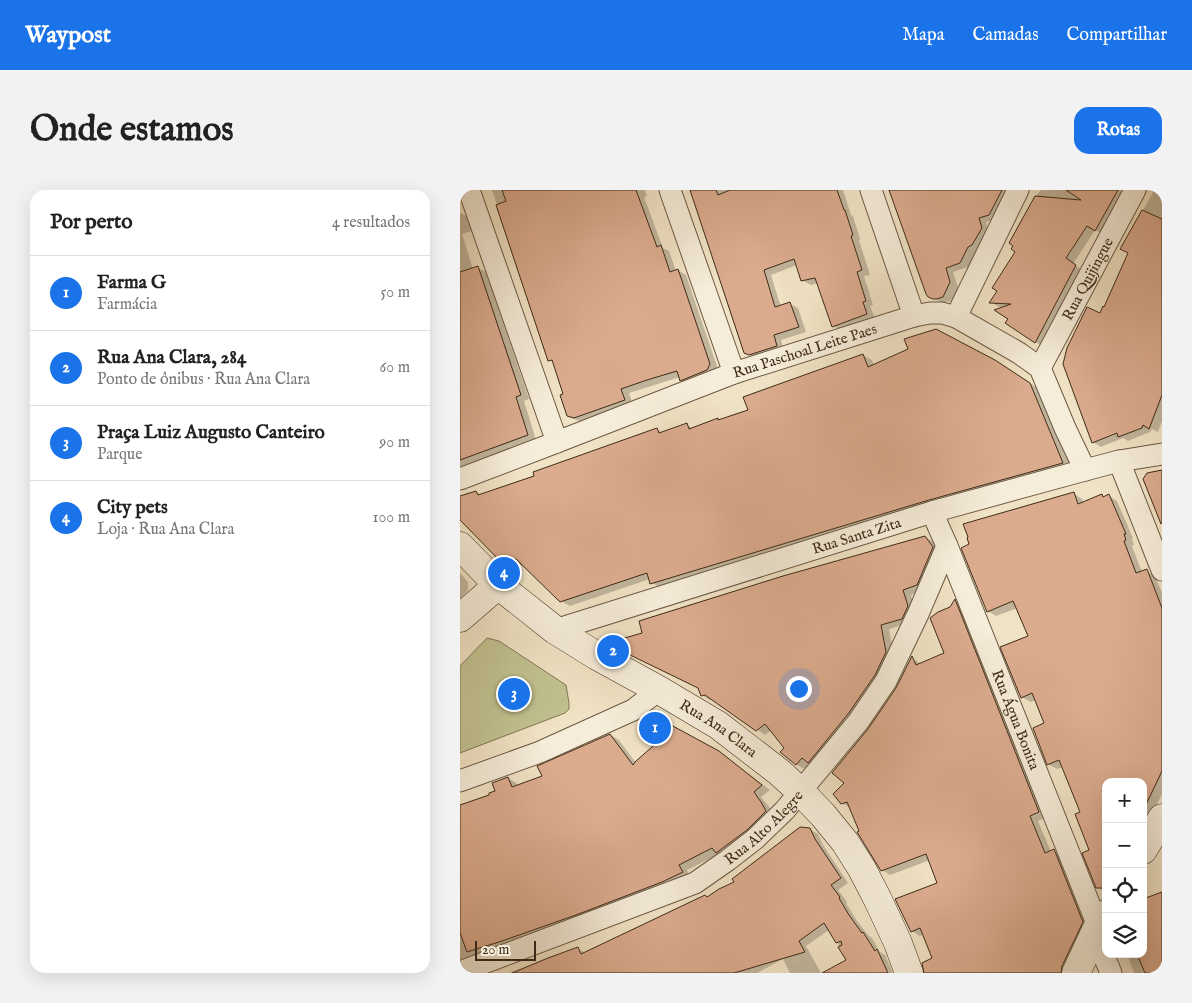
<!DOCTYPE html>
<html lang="pt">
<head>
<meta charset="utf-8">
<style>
  :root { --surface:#fff; --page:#f2f2f2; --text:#222; --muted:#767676; --line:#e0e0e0; --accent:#1a73e8 }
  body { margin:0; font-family:"IM FELL English",serif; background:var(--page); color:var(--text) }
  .controls { position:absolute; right:15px; bottom:15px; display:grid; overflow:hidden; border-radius:10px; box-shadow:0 5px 20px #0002 }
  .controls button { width:45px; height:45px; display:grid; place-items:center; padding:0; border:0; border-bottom:1px solid var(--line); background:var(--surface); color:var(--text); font:25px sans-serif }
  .scale { position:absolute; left:15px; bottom:12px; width:61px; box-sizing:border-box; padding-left:5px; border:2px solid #3f2a18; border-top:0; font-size:14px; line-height:18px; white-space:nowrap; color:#3f2a18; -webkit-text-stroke:4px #f5ecd9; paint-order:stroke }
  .you { position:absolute; left:338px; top:498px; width:18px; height:18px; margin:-12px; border:4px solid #fff; border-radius:50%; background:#1a73e8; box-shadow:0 0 0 8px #1a73e833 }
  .badge { display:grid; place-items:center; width:32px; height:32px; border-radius:50%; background:var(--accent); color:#fff; font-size:16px; font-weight:700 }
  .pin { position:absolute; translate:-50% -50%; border:2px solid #fff; box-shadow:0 1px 5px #0006 }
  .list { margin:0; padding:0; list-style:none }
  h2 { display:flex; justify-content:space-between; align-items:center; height:65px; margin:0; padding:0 20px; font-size:21px }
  h2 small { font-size:16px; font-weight:400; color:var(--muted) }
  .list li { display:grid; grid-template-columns:32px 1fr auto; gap:15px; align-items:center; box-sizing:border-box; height:75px; padding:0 20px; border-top:1px solid var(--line) }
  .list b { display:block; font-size:19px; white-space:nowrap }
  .list p { margin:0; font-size:16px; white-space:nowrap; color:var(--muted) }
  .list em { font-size:16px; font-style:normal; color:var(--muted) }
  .icon { flex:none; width:28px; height:28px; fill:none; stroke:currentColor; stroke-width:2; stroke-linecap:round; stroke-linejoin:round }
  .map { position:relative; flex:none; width:702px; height:783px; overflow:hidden; border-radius:15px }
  header { display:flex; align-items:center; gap:30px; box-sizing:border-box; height:70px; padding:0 25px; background:var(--accent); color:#fff }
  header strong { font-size:24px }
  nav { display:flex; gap:28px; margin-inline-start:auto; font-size:18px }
  .intro { display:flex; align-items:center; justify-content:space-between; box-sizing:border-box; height:120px; padding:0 30px }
  h1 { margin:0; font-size:35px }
  .button { padding:12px 22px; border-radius:15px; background:var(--accent); color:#fff; font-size:18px; font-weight:700 }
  main { display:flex; gap:30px; padding:0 30px }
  aside { flex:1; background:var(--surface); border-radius:15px; box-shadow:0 5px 20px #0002 }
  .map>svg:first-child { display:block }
  .green { fill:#c1c18f; stroke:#807654 }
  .shadow { fill:#0003 }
  .building { fill:#daab8d; stroke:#3f2a18 }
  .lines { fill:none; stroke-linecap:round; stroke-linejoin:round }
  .street-casing { stroke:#6b5843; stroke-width:23 }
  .secondary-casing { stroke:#3f2a18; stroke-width:29 }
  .street { stroke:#f5ecd9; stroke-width:21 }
  .secondary { stroke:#f5ecd9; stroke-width:28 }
  .labels { text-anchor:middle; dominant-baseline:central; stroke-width:4; stroke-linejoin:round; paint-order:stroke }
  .street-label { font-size:15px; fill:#3f2a18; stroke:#f5ecd9 }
</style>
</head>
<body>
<header>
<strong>Waypost</strong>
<nav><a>Mapa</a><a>Camadas</a><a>Compartilhar</a></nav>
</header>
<div class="intro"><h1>Onde estamos</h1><a class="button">Rotas</a></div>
<main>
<aside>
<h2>Por perto<small>4 resultados</small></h2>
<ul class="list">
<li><span class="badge">1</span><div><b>Farma G</b><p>Farmácia</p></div><em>50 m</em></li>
<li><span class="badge">2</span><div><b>Rua Ana Clara, 284</b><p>Ponto de ônibus · Rua Ana Clara</p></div><em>60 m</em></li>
<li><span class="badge">3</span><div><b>Praça Luiz Augusto Canteiro</b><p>Parque</p></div><em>90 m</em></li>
<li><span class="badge">4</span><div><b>City pets</b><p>Loja · Rua Ana Clara</p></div><em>100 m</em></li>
</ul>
</aside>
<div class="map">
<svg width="702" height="783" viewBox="0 0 702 783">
  <rect width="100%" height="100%" fill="#f0e2c4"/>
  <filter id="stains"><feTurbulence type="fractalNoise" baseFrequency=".004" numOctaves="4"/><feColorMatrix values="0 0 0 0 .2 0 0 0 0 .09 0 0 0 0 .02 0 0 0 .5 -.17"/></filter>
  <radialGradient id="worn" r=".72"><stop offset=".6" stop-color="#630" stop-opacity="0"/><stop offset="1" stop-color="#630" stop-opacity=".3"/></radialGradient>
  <polygon class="green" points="27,448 39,451 106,495 109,513 109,519 105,523 0,563 0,476"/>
  <g class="shadow">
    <polygon points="32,0 185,0 187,6 184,7 203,58 209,61 216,81 218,80 226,85 258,179 229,194 221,190 220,187 169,203 173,214 123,232 116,230 108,226 105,205 94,173 89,170"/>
    <polygon points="231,0 383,0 391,25 393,26 400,49 399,50 410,85 404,86 413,115 410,116 415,129 381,140 373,136 358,93 351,95 342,90 337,75 311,85 321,117 330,114 338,118 346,142 321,150 324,161 293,167 285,162"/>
    <polygon points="431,0 546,0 548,9 537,29 526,32 529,43 520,59 516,61 508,77 493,82 498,97 491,111 482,113 469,106"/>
    <polygon points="581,0 669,0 644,45 635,40 613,74 624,81 583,156 575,152 549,128 545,117 539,117 531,112 538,101 556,61 576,6"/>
    <polygon points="694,0 702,0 702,231 698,242 692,239 690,242 668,251 663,248 641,257 633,252 640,124 645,118 670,63 662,59"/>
    <polygon points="0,23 8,27 12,41 2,44 13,79 18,78 26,82 69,209 64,211 76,250 1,277 0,276"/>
    <polygon points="403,165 412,170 414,176 545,177 579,199 612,278 201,398 192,393 190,389 110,416 101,411 63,375 53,378 44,373 0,329 0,308 16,302 21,305 75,287 197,239 203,243 227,235 234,239 289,221"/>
    <polygon points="614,304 622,309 624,313 642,306 644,307 649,306 657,311 673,348 672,349 674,355 672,356 682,382 686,381 695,386 702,403 702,604 683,643 683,592 646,592 646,702 637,697 621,622 603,577 597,579 588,574 585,534 576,510 571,512 562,507 570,446 558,418 536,426 528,421"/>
    <polygon points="465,347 474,352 481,362 465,399 451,405 456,421 450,433 429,439 434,467 357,577 350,573 344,579 336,574 326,558 312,540 305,545 254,509 250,510 242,505"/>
    <polygon points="0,383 8,392 8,400 0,409"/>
    <polygon points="495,411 503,415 587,627 578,631 591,662 594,661 603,666 631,737 610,783 483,783 464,744 460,746 452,741 479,693 470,670 430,685 422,680 400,642 391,618 382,613 385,593 409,540 437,499 452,468 461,474 486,464 491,418"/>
    <polygon points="198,529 268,568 310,600 301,607 310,618 314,626 259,664 227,680 230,687 0,774 0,616 31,606 48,588 56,593 58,597 84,587 150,545 159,550 176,573 204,548"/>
    <polygon points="349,639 358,644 363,655 388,693 378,700 387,712 386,713 397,731 409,746 412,748 420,762 425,765 433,783 365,783 388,770 369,740 346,756 361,783 330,783 323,769 297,783 49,783 117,759 126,763 248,708 276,692"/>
    <polygon points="702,703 702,783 674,783 668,767 672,766 672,764 683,764"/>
  </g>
  <g class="building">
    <polygon points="42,0 176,0 197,57 201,55 210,82 218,79 250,174 247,180 220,191 217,181 187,190 161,199 165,210 114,228 107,226 100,205 103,204 92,170 88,171 36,15 46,11"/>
    <polygon points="230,0 256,0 258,5 270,0 377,0 384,20 385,20 393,45 391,46 402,80 397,82 406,111 403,112 407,124 372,137 355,88 341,91 334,69 304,80 315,117 330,112 339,137 314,145 317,156 289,165 284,163"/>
    <polygon points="429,0 542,0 529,25 519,28 522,38 512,55 508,57 500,73 486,78 490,92 483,107 476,109 473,109 468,107 466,104"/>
    <polygon points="606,0 658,0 635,41 627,36 606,68 616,75 575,153 545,133 548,129 534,120 551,114 529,113 537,101 532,98 555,62 551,59 553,56 549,53 575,6 621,10"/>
    <polygon points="682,20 702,29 702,205 689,239 683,235 682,238 658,247 657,243 632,253 603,174 607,158 627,117 640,123 643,116 644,117 668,63 660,59"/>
    <polygon points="18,76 61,205 56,207 68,245 0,270 0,82"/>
    <polygon points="476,139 535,170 570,193 603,273 469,310 190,394 187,383 100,412 56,369 43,374 0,330 0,306 16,301 18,305 74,286 73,282 197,238 199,243 227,233 229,239 258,228 258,230 288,220 283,207 403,164 408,177 448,159 444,149"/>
    <polygon points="702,280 702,333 701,334 683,289 687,283"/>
    <polygon points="614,302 618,314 642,304 643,307 649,304 666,344 664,344 666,350 664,351 676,383 687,379 702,418 702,581 683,621 683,592 646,592 645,700 644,698 636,698 622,663 629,660 615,624 620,622 599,570 587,575 573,538 584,533 572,503 561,508 540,457 568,446 553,411 527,422 501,358 509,354 507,348 508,347 503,334"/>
    <polygon points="465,346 473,357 457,395 443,400 448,416 442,429 421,435 426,462 415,485 388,524 348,573 342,568 336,575 320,562 324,558 305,534 296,541 245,505 241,506 238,498 166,463 161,449 182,443 179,431 323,386"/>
    <polygon points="495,409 579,622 570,626 585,663 594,659 623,732 602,776 601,783 464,783 462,773 472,768 460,738 451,742 435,709 477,693 466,664 421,681 397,642 399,641 387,612 381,614 373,604 384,593 372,583 408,539 436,498 452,466 456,475 484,463 470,428 478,422 490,417"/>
    <polygon points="198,528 259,561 302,595 294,602 301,612 306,621 287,640 256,663 252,658 219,675 223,682 202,692 116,725 42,751 7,762 0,743 0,615 29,605 29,603 35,601 32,593 48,587 52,597 82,586 77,576 150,544 173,575 175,572 202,548 190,542"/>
    <polygon points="340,637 350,638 355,649 381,688 371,695 380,707 379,708 389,725 402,743 403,742 415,761 417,759 428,783 362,783 386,770 378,757 382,755 381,751 376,753 364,733 339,751 345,762 274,783 52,783 88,768 118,757 121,764 245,705 247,707 259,699 274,692 272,689"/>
    <polygon points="702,702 702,783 685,783 677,764 683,764 683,709"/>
  </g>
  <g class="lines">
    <defs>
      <g id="street">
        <polyline points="9,0 97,252"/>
        <polyline points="210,0 274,183"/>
        <polyline points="411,0 454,126"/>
        <polyline points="496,127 558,0"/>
        <path id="s1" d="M580,178L675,0"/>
        <polyline points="659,271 702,380"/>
        <path id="s2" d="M0,289L97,252L274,183L454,126L470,123H482L496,127L559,163L580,178L605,238L625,280"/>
        <path id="s3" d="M472,322L487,356L638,736"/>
        <path id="s4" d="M95,440L472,322L625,280L659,271L702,264"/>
        <polyline points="0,591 80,562 173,520 199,500"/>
        <polyline points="635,744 651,783"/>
        <path id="s5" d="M0,782L235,693L268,670L295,649L325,620L398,532L426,491L458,424L487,356"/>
      </g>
      <g id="secondary">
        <path id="s6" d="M0,356L38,395L95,440L137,466L199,500L258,535L319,582L341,602L363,625L385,652L402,679L418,710L438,753L449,783"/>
        <polyline points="0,428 38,395"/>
        <polyline points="683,660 702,628"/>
        <polyline points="616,783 638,736 646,724"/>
      </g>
    </defs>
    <use href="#street" class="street-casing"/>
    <use href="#secondary" class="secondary-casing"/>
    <use href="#street" class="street"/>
    <use href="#secondary" class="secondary"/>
  </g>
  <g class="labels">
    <g class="street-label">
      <text stroke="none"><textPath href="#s1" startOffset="101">Rua Quijingue</textPath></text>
      <text stroke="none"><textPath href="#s2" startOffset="368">Rua Paschoal Leite Paes</textPath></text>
      <text stroke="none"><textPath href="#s4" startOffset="316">Rua Santa Zita</textPath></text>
      <text stroke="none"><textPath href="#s3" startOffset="224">Rua Água Bonita</textPath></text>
      <text stroke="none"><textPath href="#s6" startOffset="318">Rua Ana Clara</textPath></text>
      <text stroke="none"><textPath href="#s5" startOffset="340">Rua Alto Alegre</textPath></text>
    </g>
  </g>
  <rect width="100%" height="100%" filter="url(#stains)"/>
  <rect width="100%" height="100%" fill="url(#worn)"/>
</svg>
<div class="controls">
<button>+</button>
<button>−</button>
<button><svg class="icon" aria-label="locate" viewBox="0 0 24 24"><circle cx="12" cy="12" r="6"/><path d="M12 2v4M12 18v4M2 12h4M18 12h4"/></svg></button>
<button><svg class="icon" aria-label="layers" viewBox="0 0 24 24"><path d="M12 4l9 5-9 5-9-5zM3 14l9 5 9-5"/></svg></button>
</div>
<div class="scale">20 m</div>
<div class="you"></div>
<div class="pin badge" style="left:195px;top:538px">1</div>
<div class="pin badge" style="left:153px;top:461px">2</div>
<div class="pin badge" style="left:54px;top:504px">3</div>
<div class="pin badge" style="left:44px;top:383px">4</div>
</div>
</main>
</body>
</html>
